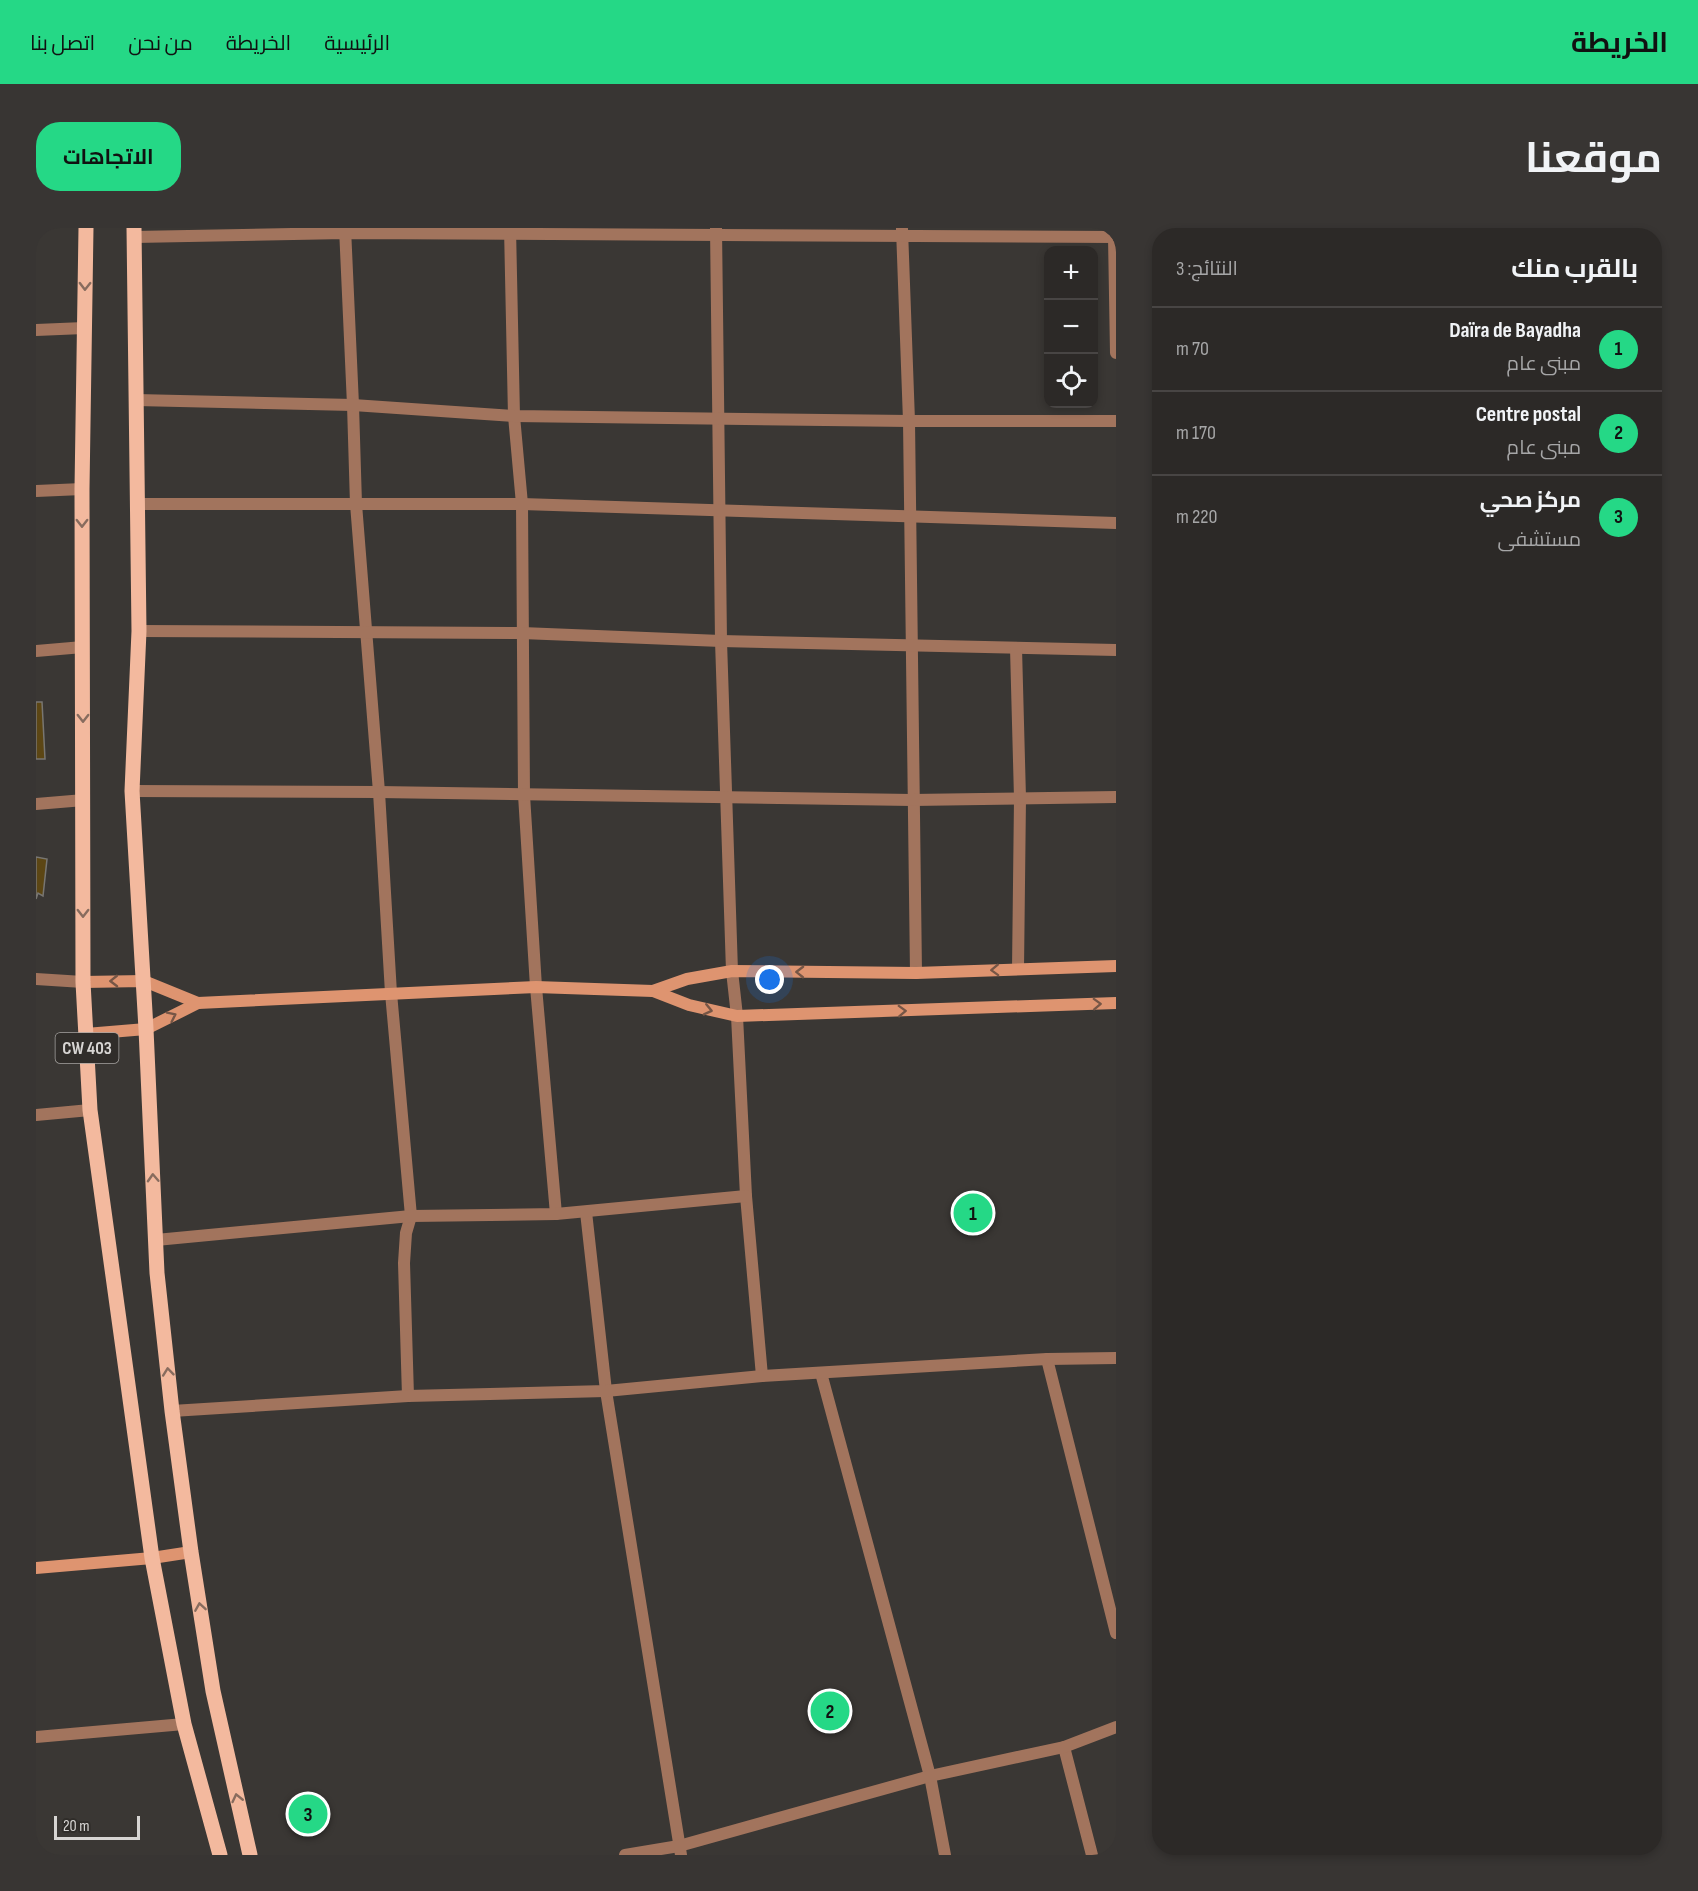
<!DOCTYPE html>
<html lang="ar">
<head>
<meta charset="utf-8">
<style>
  :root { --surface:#2c2927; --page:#383533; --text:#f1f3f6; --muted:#a6a6a7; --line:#484544; --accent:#25d886 }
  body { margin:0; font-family:"Sofia Sans Condensed",Cairo,sans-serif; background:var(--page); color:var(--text); direction:rtl }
  .controls { position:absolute; right:18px; top:18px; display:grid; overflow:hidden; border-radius:12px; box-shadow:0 3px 9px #0003 }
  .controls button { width:54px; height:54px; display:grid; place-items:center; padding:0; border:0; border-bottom:2px solid var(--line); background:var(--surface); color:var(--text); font:30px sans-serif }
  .scale { position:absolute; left:18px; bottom:15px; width:86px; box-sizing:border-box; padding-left:6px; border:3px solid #d7d5d3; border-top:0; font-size:16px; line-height:21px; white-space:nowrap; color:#d7d5d3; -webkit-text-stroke:4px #302d2a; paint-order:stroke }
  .you { position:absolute; left:734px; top:752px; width:21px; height:21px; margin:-15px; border:4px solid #fff; border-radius:50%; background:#1a73e8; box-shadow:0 0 0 9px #1a73e833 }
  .badge { display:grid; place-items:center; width:39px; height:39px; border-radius:50%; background:var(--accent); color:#111; font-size:20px; font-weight:700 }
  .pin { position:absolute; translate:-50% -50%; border:3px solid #fff; box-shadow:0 2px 6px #0006 }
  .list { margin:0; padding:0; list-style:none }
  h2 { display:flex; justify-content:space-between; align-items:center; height:78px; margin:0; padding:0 24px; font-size:26px }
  h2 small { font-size:20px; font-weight:400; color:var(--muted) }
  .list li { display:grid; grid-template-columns:39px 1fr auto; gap:18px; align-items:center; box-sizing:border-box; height:84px; padding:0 24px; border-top:2px solid var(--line) }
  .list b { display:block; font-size:22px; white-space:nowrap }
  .list p { margin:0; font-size:20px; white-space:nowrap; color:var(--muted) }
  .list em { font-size:20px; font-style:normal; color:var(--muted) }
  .icon { flex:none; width:33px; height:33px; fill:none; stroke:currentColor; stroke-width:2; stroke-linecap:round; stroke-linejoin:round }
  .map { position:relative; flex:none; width:1080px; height:1627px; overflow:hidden; direction:ltr; border-radius:24px }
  header { display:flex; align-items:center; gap:36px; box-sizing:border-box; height:84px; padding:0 30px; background:var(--accent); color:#111 }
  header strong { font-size:28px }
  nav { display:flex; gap:33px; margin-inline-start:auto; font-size:21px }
  .intro { display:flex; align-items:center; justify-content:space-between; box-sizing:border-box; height:144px; padding:0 36px }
  h1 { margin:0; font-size:42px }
  .button { padding:15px 27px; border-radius:24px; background:var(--accent); color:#111; font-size:21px; font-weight:700 }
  main { display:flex; gap:36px; padding:0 36px }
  aside { flex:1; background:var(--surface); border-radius:24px; box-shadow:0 3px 9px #0003 }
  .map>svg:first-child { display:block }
  .building { fill:#5c4614; stroke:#787672; stroke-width:1.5 }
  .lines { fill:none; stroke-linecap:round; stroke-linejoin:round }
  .street { stroke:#a2745d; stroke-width:12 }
  .secondary { stroke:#de9470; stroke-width:12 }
  .primary { stroke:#f3b99e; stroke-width:15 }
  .oneway { stroke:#886c5e }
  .oneway2 { stroke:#765646 }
  .labels { text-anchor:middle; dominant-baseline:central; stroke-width:4.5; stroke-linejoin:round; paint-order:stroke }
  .shield { fill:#302d2a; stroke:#a5a3a0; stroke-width:1.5 }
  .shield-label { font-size:18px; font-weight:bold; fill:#d7d5d3 }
</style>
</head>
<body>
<header>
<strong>الخريطة</strong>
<nav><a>الرئيسية</a><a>الخريطة</a><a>من نحن</a><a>اتصل بنا</a></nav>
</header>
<div class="intro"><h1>موقعنا</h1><a class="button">الاتجاهات</a></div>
<main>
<aside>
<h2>بالقرب منك<small>النتائج: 3</small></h2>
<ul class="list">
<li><span class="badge">1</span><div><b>Daïra de Bayadha</b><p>مبنى عام</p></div><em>70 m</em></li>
<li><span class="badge">2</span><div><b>Centre postal</b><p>مبنى عام</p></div><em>170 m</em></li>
<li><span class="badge">3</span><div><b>مركز صحي</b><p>مستشفى</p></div><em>220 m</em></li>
</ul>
</aside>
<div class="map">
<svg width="1080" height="1627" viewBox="0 0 1080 1627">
  <rect width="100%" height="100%" fill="#3a3734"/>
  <g class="building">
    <polygon points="0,474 6,474 9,531 0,531"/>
    <polygon points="0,629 11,631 7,668 2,665 0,671"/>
  </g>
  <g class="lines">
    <g class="street">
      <polyline points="309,0 317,177 320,276 343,564 355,765 375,988 370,1005 368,1035 372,1168"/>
      <polyline points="474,0 478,188 486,276 488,567 500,759 520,986"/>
      <polyline points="680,0 685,413 696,743 701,788 710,968 726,1148"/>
      <polyline points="866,1 873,193 880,745"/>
      <polyline points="98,9 309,5 1080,9"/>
      <polyline points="1078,9 1080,125"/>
      <polyline points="0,102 48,100"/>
      <polyline points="100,172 317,177 478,188 873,193 1080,193"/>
      <polyline points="0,263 46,261"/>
      <polyline points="103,276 486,276 1080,295"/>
      <polyline points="103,403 486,405 685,413 1080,422"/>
      <polyline points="980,420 984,570 982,741"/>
      <polyline points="0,423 47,419"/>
      <polyline points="96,563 343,564 876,572 1080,569"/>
      <polyline points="0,576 48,572"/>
      <polyline points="0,751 47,754"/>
      <polyline points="0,887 54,882"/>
      <polyline points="550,984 570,1163 645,1627"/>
      <polyline points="120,1012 375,988 520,986 710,968"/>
      <polyline points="1011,1131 1080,1405"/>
      <polyline points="785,1145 894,1548 909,1627"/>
      <polyline points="136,1183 372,1168 570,1163 726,1148 1011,1131 1080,1130"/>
      <polyline points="0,1509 148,1496"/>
      <polyline points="1028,1519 1056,1627"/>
      <polyline points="589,1627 643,1618 894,1548 1028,1519 1080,1499"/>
    </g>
    <g class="secondary">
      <polyline points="47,754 108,753 162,775"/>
      <polyline points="617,763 651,751 696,743 880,745 1080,738"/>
      <polyline points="50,806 110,801 162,775 500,759 617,763 653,777 701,788 1080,775"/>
      <polyline points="0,1340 116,1330 155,1324"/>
    </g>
    <g class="primary">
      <polyline points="50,0 46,261 47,754 54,882 116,1330 148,1496 184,1627"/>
      <polyline points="98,0 103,403 96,563 110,801 121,1045 136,1183 155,1324 177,1463 214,1627"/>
    </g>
  </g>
  <defs><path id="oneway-chevron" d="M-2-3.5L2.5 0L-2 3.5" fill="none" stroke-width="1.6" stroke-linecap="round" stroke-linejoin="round" transform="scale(1.5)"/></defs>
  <g class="oneway">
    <use href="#oneway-chevron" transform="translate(49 58) rotate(91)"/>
    <use href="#oneway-chevron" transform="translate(46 295) rotate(90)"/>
    <use href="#oneway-chevron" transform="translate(47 490) rotate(90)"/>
    <use href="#oneway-chevron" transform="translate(47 685) rotate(90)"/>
    <use href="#oneway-chevron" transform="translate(117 950) rotate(-93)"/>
    <use href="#oneway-chevron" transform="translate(132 1144) rotate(-96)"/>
    <use href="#oneway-chevron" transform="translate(164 1379) rotate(-99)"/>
    <use href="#oneway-chevron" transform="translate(201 1570) rotate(-103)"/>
  </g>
  <g class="oneway2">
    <use href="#oneway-chevron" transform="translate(959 742) rotate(178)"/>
    <use href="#oneway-chevron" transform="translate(764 744) rotate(-179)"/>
    <use href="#oneway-chevron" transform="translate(78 753) rotate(179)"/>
    <use href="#oneway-chevron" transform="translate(1061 776) rotate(-2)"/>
    <use href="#oneway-chevron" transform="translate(672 782) rotate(13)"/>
    <use href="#oneway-chevron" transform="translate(866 783) rotate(-2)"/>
    <use href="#oneway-chevron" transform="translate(136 788) rotate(-26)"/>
  </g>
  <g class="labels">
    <rect class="shield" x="19.5" y="805" width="63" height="30" rx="4.5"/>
    <g class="shield-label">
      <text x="51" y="820">CW 403</text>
    </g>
  </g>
</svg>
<div class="controls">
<button>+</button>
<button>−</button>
<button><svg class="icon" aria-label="locate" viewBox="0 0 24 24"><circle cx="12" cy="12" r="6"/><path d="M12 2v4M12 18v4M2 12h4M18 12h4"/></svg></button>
</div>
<div class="scale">20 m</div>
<div class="you"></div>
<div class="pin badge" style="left:937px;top:985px">1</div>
<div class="pin badge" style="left:794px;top:1483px">2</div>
<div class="pin badge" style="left:272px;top:1586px">3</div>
</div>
</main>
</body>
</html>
